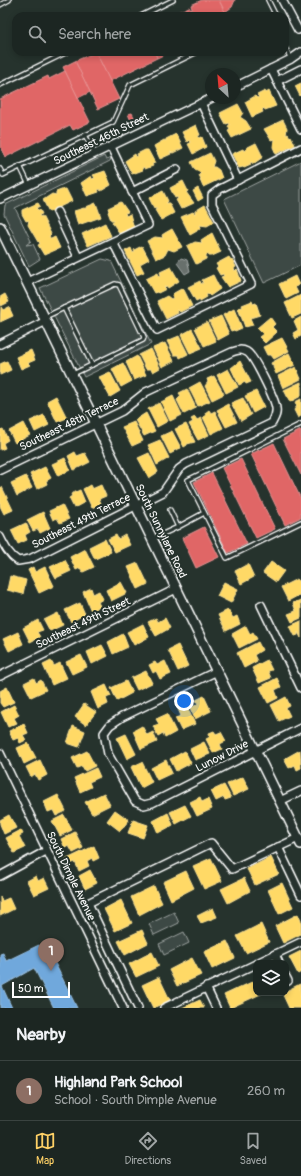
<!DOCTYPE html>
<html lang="en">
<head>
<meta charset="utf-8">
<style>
  :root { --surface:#1c2622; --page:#252e2a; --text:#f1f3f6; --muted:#a0a5a5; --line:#3a4340; --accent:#ffd166 }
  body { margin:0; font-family:Pangolin,sans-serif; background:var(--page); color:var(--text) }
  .controls { position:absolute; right:12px; bottom:12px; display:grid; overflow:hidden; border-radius:8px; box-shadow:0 2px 6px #0003 }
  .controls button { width:36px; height:36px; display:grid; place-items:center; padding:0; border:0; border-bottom:1px solid var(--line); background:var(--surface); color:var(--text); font:20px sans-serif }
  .compass { position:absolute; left:205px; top:68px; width:36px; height:36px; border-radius:50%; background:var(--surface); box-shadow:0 2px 6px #0003; rotate:334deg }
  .scale { position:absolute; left:12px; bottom:10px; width:58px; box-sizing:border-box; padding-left:4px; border:2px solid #fff; border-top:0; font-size:11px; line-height:14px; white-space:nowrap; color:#fff; -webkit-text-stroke:3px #26332d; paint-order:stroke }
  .you { position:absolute; left:184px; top:701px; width:14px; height:14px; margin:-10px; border:3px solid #fff; border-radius:50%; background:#1a73e8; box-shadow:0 0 0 6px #1a73e833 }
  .badge { display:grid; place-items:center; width:26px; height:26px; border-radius:50%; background:var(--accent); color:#fff; font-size:13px; font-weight:700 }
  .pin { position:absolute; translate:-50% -33px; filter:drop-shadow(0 1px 2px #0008) }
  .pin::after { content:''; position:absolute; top:21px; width:14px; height:12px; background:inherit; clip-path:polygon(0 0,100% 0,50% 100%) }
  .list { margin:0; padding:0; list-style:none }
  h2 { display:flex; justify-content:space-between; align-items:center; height:52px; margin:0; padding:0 16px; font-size:17px }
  h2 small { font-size:13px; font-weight:400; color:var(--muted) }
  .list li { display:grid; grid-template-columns:26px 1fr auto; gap:12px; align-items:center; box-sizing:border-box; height:60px; padding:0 16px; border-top:1px solid var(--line) }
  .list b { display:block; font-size:15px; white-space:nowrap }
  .list p { margin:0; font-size:13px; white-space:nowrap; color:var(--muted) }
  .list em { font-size:13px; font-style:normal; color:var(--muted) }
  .icon { flex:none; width:22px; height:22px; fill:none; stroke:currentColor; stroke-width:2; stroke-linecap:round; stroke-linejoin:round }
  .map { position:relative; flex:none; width:301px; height:1008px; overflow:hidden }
  .search { position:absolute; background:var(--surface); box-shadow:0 2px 6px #0003; left:12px; right:12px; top:12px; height:44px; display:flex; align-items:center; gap:10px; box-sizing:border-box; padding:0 14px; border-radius:12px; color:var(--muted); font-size:15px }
  .sheet { height:112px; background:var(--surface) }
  nav { display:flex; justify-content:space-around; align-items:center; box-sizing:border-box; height:56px; border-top:1px solid var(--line); background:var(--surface); font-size:11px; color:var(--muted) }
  nav a { display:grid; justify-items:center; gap:2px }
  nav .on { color:var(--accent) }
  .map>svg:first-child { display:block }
  .green { fill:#3e4944; stroke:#9ea4a2 }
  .water { fill:#67706c; stroke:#a4a9a7 }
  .homes { fill:#ffd966; stroke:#ffe494 }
  .shops { fill:#e06666; stroke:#e99494 }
  .schools { fill:#6fa8dc; stroke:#9ac2e6 }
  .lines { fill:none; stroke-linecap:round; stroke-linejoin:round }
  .lane-casing { stroke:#fff; stroke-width:6 }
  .street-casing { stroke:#fff; stroke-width:10 }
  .secondary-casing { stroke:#fff; stroke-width:12 }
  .lane { stroke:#26332d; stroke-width:3.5 }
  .street { stroke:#26332d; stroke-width:7 }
  .secondary { stroke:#26332d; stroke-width:9 }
  .labels { text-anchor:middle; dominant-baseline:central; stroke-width:4; stroke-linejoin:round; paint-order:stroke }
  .street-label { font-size:11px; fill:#fff; stroke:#26332d }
</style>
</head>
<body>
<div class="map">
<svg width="301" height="1008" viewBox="0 0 301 1008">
  <rect width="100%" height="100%" fill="#26332d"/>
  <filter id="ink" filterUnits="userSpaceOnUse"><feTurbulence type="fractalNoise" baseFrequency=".025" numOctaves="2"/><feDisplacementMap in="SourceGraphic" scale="8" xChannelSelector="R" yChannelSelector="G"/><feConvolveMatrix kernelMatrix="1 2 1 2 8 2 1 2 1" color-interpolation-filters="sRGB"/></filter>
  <g filter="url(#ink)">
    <g class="green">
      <polygon points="104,156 106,160 111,158 110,161 15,208 31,241 26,245 33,244 40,259 29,266 4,214 5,205"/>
      <polygon points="301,161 301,265 264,283 224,199"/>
      <polygon points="102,259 111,261 151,344 84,377 40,288"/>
      <polygon points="174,912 179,923 154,935 149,924"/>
      <polygon points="184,932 189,943 164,955 159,944"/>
    </g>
    <polygon class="water" points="181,258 187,260 190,271 185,274 177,263"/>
    <g class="homes">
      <polygon points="301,83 301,95 300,96 295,86"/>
      <polygon points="265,91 266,93 269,91 276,106 265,110 264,108 262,110 263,112 252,117 245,102 255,96 257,98 259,97 257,95"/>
      <polygon points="238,104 243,113 240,117 246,121 251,129 232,138 228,131 230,130 228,126 230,125 229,123 226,124 220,113"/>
      <polygon points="283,120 287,128 286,135 288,134 290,137 291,136 295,145 276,154 273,147 274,139 271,140 264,129"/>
      <polygon points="196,125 200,135 198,136 199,138 202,137 206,147 193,154 188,144 191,143 189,140 187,142 182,132"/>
      <polygon points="176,134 183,148 173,153 170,152 171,154 160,159 154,146 164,140 166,141 166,139"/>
      <polygon points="256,143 263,157 253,164 252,162 250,163 251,165 244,168 243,167 239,168 232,154 243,149 244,151 247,149 246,148"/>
      <polygon points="145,150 148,150 155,163 152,164 153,166 145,169 144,167 142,168 143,170 132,174 125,161 135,154 136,157 138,156 137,154"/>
      <polygon points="210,153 214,161 212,167 215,167 219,170 222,178 203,187 200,180 201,179 199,175 201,173 195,170 191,162"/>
      <polygon points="105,171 111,185 101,191 100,189 98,190 99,192 87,196 81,183 91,176 92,179 95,178 93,175"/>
      <polygon points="183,181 188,191 186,192 194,203 181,209 176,200 178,199 177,197 175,198 170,188"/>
      <polygon points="198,188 203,198 198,201 193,191"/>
      <polygon points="64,189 66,189 72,201 49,212 43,200 52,194 56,195 56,192"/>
      <polygon points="163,191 168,201 166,203 169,203 174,213 161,220 155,210 157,209 156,207 154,208 149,198"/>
      <polygon points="121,202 128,212 125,213 126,216 130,214 134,228 127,231 127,229 126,231 120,234 112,222 115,220 111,220 108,212 109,211 108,208"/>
      <polygon points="38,203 40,206 36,208 38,210 40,210 42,214 39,215 40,217 42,216 51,234 49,236 51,239 55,237 60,248 44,255 38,245 40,244 39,241 38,242 28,225 29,220 26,221 22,214 22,210"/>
      <polygon points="96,203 101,217 78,225 74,211 84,208 86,209 86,207"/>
      <polygon points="205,205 214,222 207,226 200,225 201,228 197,230 197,231 190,235 181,217 193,212 195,214 195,211"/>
      <polygon points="105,223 111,236 88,246 82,234"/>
      <polygon points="172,229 182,247 174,251 168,249 165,255 156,259 147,241 155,237 163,238 162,235 165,233"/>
      <polygon points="212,233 221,252 212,256 209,256 208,254 206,255 206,259 196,264 187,246 195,242 202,243 201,240 204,238"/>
      <polygon points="142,246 149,259 140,264 144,272 137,275 125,251 131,248 133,253 135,252 134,250"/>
      <polygon points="229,257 231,260 232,259 236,267 234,268 235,271 237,269 241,281 228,287 221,277 224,276 223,274 220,275 216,268 218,267 216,264"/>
      <polygon points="171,267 179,281 168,288 167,286 164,287 166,289 158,293 157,292 154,293 146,279 158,273 159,276 161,275 160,272"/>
      <polygon points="213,275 220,289 210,296 208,294 206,295 207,297 200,301 200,299 196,301 188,287 200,281 201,284 203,283 202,280"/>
      <polygon points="295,276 299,285 295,287 298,293 286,299 279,284"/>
      <polygon points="183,288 192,306 180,312 177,309 178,313 166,319 157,301 167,296 171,299 173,298 172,295 174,293"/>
      <polygon points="5,294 9,302 1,306 0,297"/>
      <polygon points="301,295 301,314 292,318 285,303"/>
      <polygon points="252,301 253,304 256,303 260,315 250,318 253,325 245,327 238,308 243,307 242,305"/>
      <polygon points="1,307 3,310 9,307 13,316 0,322"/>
      <polygon points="234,309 242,328 235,331 234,330 231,331 223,315"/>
      <polygon points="221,316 229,334 218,340 209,321"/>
      <polygon points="270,317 275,324 272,327 277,332 265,343 259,337 263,334 257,328"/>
      <polygon points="301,317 301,336 296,339 293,333 298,330 294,321"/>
      <polygon points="207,322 216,341 204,346 195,328"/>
      <polygon points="192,329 202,348 190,353 181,335"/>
      <polygon points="179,336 188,354 180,358 179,355 174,355 167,341"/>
      <polygon points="282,338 289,351 274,359 271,355 267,355 263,347"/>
      <polygon points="165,343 174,361 162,367 153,348"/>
      <polygon points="151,349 160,368 153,372 151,369 146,369 139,355"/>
      <polygon points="31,350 35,360 28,363 30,365 21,369 16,357"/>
      <polygon points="289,353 295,365 276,374 273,367 274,364 272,365 271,363"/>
      <polygon points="137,356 146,375 134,380 126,362"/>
      <polygon points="7,361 11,370 0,375 0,364"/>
      <polygon points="240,361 251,382 246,384 245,382 239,385 231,368"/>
      <polygon points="123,363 132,381 121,387 112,369"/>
      <polygon points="296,367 301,379 283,388 278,376"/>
      <polygon points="228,369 238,387 226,393 217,375"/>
      <polygon points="110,372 120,391 110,397 99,377"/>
      <polygon points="214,376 224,394 212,400 205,386 208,382 207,379"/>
      <polygon points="200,382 210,401 198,406 189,388"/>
      <polygon points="301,382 301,396 290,402 284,390"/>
      <polygon points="187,389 196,408 184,414 177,400 181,396 179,393"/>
      <polygon points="256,391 264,407 253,413 245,396"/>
      <polygon points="56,396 67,418 57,422 47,401"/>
      <polygon points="173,396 182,415 170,421 161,402"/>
      <polygon points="243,398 251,415 241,421 231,403"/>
      <polygon points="301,399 301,416 298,418 294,410 297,406 295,402"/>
      <polygon points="159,403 168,421 157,427 148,409"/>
      <polygon points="228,404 237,422 226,427 217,410"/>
      <polygon points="209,410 211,413 215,411 223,428 211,434 203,417 206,415 205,413"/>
      <polygon points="146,413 155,431 144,436 135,420"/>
      <polygon points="44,415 49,425 35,432 30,421"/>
      <polygon points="195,417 197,420 201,418 209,435 198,440 189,424 193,422 191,419"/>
      <polygon points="134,422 143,441 132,446 122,427"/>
      <polygon points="24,423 30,435 15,443 9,431"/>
      <polygon points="186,424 195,442 187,444 187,445 184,447 175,429"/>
      <polygon points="3,429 8,440 3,443 5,448 0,450 0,430"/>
      <polygon points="172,431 181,448 173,451 174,452 170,454 161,436"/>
      <polygon points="160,440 169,458 157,465 148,445"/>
      <polygon points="75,452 77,456 85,453 90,462 74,470 68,456"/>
      <polygon points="149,453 158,472 149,478 138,458"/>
      <polygon points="65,458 70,470 58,476 52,464"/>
      <polygon points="45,467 51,478 46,481 47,484 37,489 30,474"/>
      <polygon points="26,476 32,488 17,496 11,483"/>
      <polygon points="90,485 92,489 101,485 106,496 99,499 101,503 92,508 83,489"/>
      <polygon points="2,487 13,510 4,514 0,506 0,488"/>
      <polygon points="80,490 85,502 74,508 69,498 72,496 71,494"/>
      <polygon points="62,505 69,519 60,523 57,518 53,520 49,511"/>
      <polygon points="43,512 50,528 40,533 38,529 33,531 27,520"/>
      <polygon points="26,523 30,532 25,535 27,540 18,544 11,530"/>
      <polygon points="116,535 118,539 125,535 130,545 115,552 108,539"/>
      <polygon points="105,539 111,552 95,559 89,547"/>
      <polygon points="85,549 94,567 83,572 80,568 76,570 70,557"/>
      <polygon points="65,560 71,571 56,578 50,567"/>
      <polygon points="271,562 284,571 276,582 263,573"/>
      <polygon points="138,563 148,584 138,589 128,567"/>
      <polygon points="248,564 254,577 241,584 235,571"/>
      <polygon points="33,567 35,572 45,567 54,586 39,593 28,570"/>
      <polygon points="10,576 26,580 23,594 7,590"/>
      <polygon points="297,579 301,586 299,590 301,594 288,601 281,587"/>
      <polygon points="121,582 127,593 111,601 106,590"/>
      <polygon points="224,582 238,589 231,603 217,596"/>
      <polygon points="91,588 93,594 99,591 103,599 98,602 100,606 91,611 83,592"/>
      <polygon points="301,600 301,618 292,622 288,614 296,611 293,603"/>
      <polygon points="80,603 85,614 71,622 65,610"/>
      <polygon points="228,610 233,618 237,616 240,624 226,631 218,615"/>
      <polygon points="58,613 63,625 50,631 44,620"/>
      <polygon points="156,618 158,622 165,618 170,628 156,636 148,622"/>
      <polygon points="38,620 43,630 37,632 40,637 30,642 23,628"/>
      <polygon points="301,621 301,638 298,632 298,635 295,636 290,626"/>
      <polygon points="143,624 149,637 134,645 127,632"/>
      <polygon points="246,626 250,634 253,632 257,639 239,648 232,634"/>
      <polygon points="18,632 23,644 9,651 3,639"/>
      <polygon points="123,634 128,647 113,654 108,642"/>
      <polygon points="258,642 262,650 254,655 257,661 244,668 237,653"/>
      <polygon points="102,645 108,656 92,664 87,652"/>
      <polygon points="178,645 188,666 178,671 168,650"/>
      <polygon points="81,655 87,667 72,674 66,662"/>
      <polygon points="267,660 272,670 268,671 271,678 259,683 252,668"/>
      <polygon points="51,661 54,666 60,663 67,678 52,685 43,665"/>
      <polygon points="165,661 171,674 160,679 156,671 153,673 149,665 155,662 157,665"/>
      <polygon points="146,671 152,683 137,690 131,678"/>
      <polygon points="34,678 36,683 41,680 46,690 31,697 24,683"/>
      <polygon points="277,678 281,687 275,690 278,698 268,703 260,687"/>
      <polygon points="126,681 132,693 117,701 111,688"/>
      <polygon points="106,685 111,696 106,698 108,704 98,709 91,692"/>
      <polygon points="7,687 14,702 3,707 0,703 0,691"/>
      <polygon points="204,696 211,711 195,719 190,708 198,704 196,700"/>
      <polygon points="286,697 290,706 286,708 290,716 279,721 271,705"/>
      <polygon points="84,704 96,712 86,725 75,717"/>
      <polygon points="14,705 19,715 14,718 17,723 8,727 1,712"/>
      <polygon points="186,705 195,724 181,730 175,718 181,716 178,709"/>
      <polygon points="167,714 176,732 165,738 163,733 158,736 153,726 159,724 156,719"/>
      <polygon points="24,724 28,733 23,735 26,740 20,743 18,738 13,740 9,731"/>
      <polygon points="73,726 85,731 79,747 67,743"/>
      <polygon points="142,726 147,735 153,732 157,742 141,749 133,731"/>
      <polygon points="214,731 216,734 221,732 226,741 220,744 222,749 213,753 206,739 210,737 209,733"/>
      <polygon points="126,734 136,754 127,759 117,738"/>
      <polygon points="204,742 210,754 195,760 190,749"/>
      <polygon points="28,743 36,758 24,764 17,748"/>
      <polygon points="300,750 301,768 297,770 295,765 289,768 284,759"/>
      <polygon points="87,751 95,766 85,771 82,766 77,768 72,758"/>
      <polygon points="185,751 191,763 176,771 170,759"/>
      <polygon points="40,760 47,775 38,780 35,774 31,777 26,767"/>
      <polygon points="166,760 172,773 157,780 151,768"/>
      <polygon points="142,762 152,782 141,788 131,767"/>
      <polygon points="96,768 100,777 89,782 91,787 80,792 74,778"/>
      <polygon points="243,777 249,789 233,796 227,784"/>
      <polygon points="224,785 231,798 225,800 224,797 216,801 211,791"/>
      <polygon points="104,793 110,805 92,814 85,802"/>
      <polygon points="58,795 66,811 56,816 53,810 48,812 44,802"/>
      <polygon points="200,797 202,802 208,799 212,809 197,816 190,802"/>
      <polygon points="185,805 191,816 176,824 170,812"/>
      <polygon points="115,810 129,820 120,831 107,821"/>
      <polygon points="168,813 173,825 158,833 153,821"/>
      <polygon points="9,815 16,828 4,834 0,824 0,820"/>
      <polygon points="64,815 72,830 60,836 52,821"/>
      <polygon points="133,820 148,825 143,838 128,833"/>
      <polygon points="21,830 23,834 19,836 25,848 14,853 6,838"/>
      <polygon points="75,832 83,848 73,853 69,846 65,848 61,839"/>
      <polygon points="94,846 99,858 93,861 92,858 87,861 89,866 79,871 75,862 68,865 65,860"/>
      <polygon points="271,857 279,874 255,885 247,869"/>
      <polygon points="211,858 222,881 204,889 193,866"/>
      <polygon points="90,870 97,883 85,889 79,876"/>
      <polygon points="186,871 194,888 171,900 163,882"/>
      <polygon points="36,876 38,881 44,878 49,888 34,895 27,881"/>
      <polygon points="244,878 250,891 228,903 221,889"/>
      <polygon points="282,883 293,907 279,914 268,890"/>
      <polygon points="154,886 162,903 139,915 131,897"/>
      <polygon points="0,897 2,901 9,898 14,909 0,916"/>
      <polygon points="121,900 132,923 115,931 104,909"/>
      <polygon points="213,908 217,917 201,923 197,916"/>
      <polygon points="298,914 301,921 301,934 283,943 275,926"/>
      <polygon points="261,924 269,942 246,953 237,936"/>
      <polygon points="142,930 148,943 125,955 118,941"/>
      <polygon points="227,941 235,958 212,969 204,952"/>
      <polygon points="301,951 301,972 298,974 289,957"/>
      <polygon points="152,952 159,966 136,977 129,964"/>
      <polygon points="192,958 201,975 177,986 169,970"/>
      <polygon points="159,977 170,1000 153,1008 142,985"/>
      <polygon points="256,980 256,993 263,993 230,1008 224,995"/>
      <polygon points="300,984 301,1008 289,1008 282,993 286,993 286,991"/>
      <polygon points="200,1000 204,1008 182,1008"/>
    </g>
    <g class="shops">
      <polygon points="202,0 219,0 227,16 194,16 191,5"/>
      <polygon points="219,0 235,0 232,7 225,12"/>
      <polygon points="189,7 194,16 169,16"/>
      <polygon points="96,52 119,99 98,109 75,61"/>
      <polygon points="96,52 155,52 157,58 110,81"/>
      <polygon points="155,52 170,52 157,58"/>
      <polygon points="75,61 90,92 78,98 63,67"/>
      <polygon points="65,71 90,122 73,130 70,125 6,157 0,145 0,99 48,76 49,79"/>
      <polygon points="132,113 136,121 132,123 128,114"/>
      <polygon points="301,430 301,475 283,439"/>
      <polygon points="274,443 301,499 301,517 285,525 251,454"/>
      <polygon points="241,459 275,529 256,538 222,468"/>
      <polygon points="212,473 247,544 228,553 194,482"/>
      <polygon points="204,527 219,557 196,568 182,538"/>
    </g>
    <polygon class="schools" points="39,945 43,953 45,952 47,955 50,953 77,1008 54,1008 34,968 2,986 12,1008 0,1008 0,954 3,953 6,961"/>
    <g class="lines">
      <defs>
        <g id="lane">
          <polyline points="268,0 275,14 270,16"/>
          <polyline points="0,5 9,0"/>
          <polyline points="141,16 173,0"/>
          <polyline points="285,47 291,59"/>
          <polyline points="0,85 67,52"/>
          <polyline points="85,135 95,154"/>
          <polyline points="20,166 29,185"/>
          <polyline points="0,169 3,175 113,122 130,85 197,52"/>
          <polyline points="64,308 92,365"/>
          <polyline points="45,317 115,284 119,285 144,337 143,340 73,374"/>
          <polyline points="301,424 188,480 227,558 301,522"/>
          <polyline points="178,527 204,513"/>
          <polyline points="152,539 178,527 170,510"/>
        </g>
        <g id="street">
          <polyline points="282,0 298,30"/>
          <polyline points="271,69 301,129"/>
          <polyline points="277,81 301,69"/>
          <polyline points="235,87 291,59 301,52"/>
          <polyline points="201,103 238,180"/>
          <polyline points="132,192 177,169"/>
          <polyline points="0,199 212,98"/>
          <polyline points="57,212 78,257"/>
          <polyline points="113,242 157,330 251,284 212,204 212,195 220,189 301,148"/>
          <polyline points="27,282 148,225 111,147"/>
          <polyline points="0,344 46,321"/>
          <path d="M0,470L122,411L146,392L232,352C238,350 241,349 247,352C254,356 275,399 276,408C277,414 275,417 272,423L186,464L179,469L163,492L30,559L18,561C9,555 5,547 0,537"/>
          <polyline points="261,605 301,688"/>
          <polyline points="217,671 122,717 110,725 104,733 108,754 135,801 144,805 152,803 301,728"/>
          <polyline points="0,676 176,589"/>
          <polyline points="0,753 123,1008"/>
          <polyline points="280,801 301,791"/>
          <polyline points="278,847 301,895"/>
          <polyline points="0,876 46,851"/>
          <polyline points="275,954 279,963"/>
          <polyline points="257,963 301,942"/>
          <polyline points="286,977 288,981"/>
          <polyline points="206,987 216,1008"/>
          <polyline points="138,1008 88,903 211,843 232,869 298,838"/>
          <polyline points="164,1008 256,964"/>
        </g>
        <polyline id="secondary" points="0,227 301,844"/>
      </defs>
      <use href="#lane" class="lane-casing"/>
      <use href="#street" class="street-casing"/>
      <use href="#secondary" class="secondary-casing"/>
      <use href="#lane" class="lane"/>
      <use href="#street" class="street"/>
      <use href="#secondary" class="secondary"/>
    </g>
  </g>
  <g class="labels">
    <g class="street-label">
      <text transform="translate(101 139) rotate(-26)">Southeast 46th Street</text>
      <text transform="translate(69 424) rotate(-26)">Southeast 48th Terrace</text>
      <text transform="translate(81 521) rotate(-27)">Southeast 49th Terrace</text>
      <text transform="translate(161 531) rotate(64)">South Sunnylane Road</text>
      <text transform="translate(83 623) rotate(-26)">Southeast 49th Street</text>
      <text transform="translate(222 756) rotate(-27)">Lunow Drive</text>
      <text transform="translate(71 876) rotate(64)">South Dimple Avenue</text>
    </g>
  </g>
</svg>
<div class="controls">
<button><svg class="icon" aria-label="layers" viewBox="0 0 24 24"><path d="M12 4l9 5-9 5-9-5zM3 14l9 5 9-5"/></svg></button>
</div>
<svg class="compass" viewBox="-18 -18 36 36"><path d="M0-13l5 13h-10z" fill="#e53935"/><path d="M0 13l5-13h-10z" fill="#a0a5a5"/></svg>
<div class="scale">50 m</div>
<div class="you"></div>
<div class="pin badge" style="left:51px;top:971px;background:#8d6e63">1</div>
<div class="search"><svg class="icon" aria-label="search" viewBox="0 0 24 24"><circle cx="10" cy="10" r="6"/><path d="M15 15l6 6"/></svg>Search here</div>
</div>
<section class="sheet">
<h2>Nearby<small></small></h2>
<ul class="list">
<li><span class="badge" style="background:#8d6e63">1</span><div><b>Highland Park School</b><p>School · South Dimple Avenue</p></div><em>260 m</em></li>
</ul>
</section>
<nav>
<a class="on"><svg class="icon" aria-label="map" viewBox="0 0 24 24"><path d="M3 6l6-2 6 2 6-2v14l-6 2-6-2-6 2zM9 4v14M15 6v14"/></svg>Map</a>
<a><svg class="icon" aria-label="directions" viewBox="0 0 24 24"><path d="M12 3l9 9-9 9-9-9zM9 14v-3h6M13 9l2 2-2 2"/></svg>Directions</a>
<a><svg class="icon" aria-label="saved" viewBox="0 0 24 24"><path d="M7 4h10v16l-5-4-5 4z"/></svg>Saved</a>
</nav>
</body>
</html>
